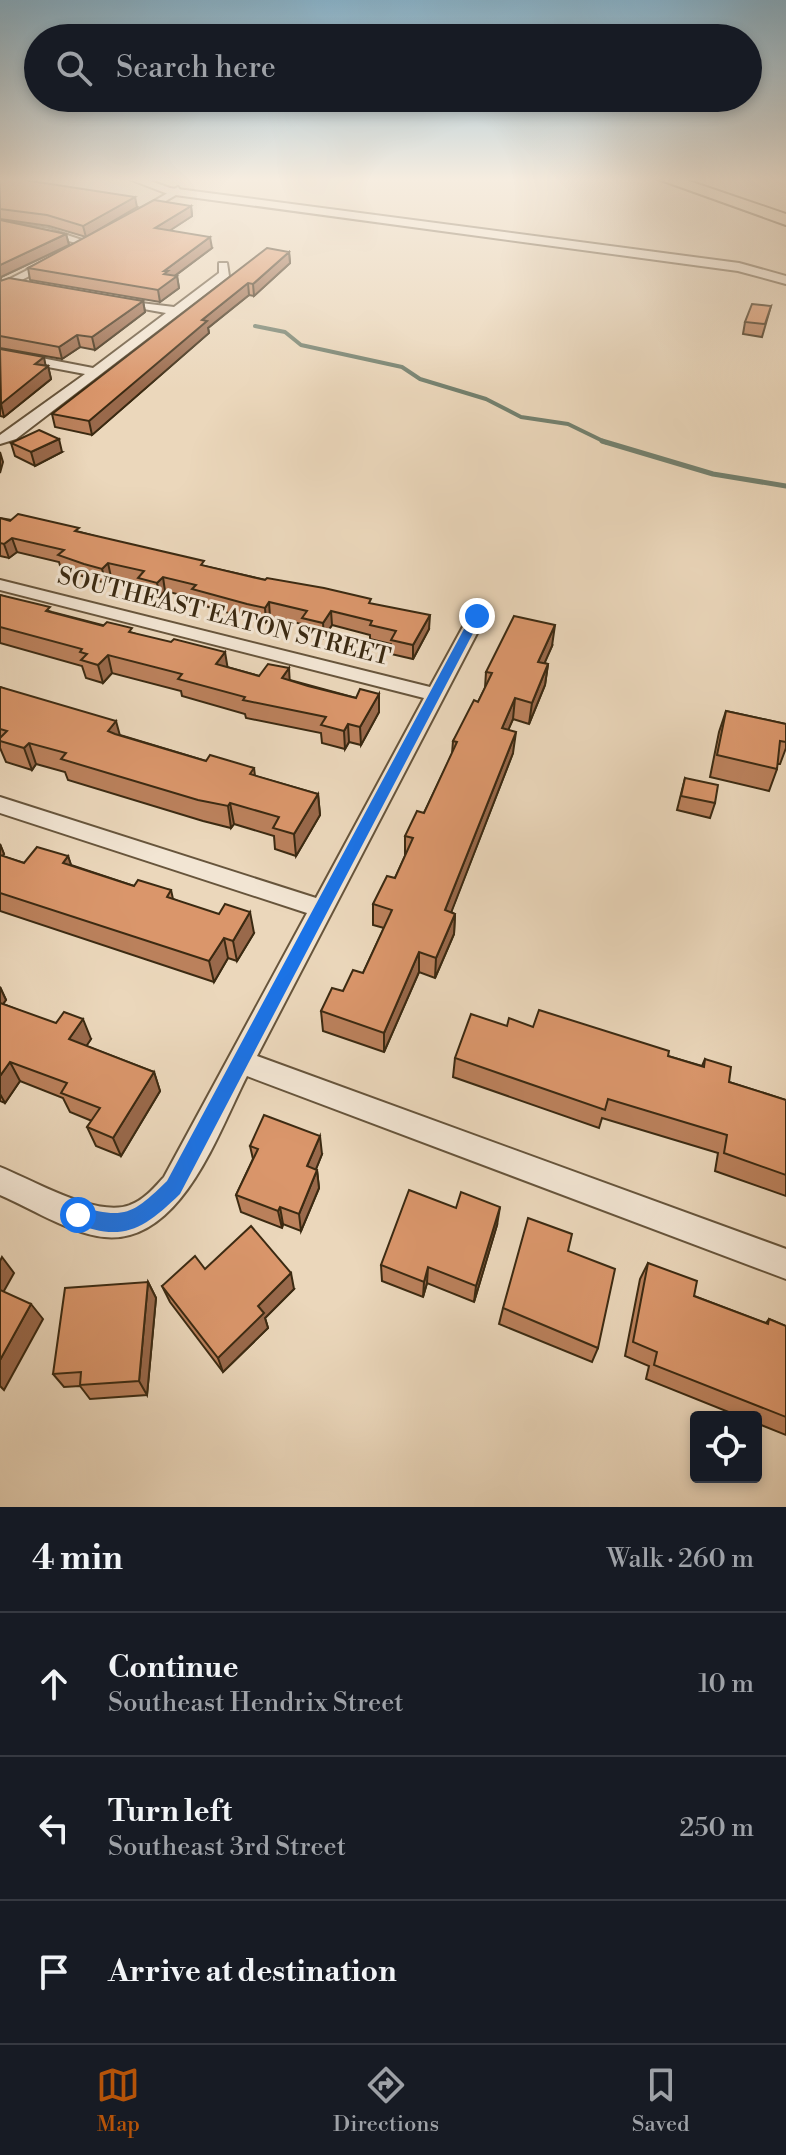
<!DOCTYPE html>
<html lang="en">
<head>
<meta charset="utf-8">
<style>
  :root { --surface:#171b24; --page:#242831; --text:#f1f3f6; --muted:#9ea1a6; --line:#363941; --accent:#b45309 }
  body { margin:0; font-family:"Libre Bodoni",serif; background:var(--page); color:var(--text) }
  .controls { position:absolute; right:24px; bottom:24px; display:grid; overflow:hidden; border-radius:8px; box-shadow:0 4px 12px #0003 }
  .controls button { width:72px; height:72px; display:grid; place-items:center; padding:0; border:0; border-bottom:2px solid var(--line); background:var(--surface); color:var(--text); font:40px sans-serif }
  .stop { position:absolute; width:24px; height:24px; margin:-18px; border:6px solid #1a73e8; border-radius:50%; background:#fff }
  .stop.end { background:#1a73e8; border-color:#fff; box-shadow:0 2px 8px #0008 }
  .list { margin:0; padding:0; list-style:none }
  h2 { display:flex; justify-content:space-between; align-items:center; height:104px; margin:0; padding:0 32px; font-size:34px }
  h2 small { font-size:26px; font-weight:400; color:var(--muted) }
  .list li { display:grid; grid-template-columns:52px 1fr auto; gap:24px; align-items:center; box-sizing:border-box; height:144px; padding:0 32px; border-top:2px solid var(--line) }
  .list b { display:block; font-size:30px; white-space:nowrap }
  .list p { margin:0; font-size:26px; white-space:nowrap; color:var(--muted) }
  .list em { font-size:26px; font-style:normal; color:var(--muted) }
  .icon { flex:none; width:44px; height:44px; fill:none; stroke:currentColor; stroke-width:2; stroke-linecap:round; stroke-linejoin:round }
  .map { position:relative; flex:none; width:786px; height:1507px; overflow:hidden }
  .search { position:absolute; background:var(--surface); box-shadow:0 4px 12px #0003; left:24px; right:24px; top:24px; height:88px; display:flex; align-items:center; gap:20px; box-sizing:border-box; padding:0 28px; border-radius:44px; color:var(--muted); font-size:30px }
  .sheet { height:536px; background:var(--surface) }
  nav { display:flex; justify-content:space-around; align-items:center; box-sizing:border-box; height:112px; border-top:2px solid var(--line); background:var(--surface); font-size:22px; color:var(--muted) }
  nav a { display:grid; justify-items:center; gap:4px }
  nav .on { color:var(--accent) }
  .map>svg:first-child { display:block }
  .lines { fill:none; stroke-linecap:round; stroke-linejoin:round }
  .stream-far1 { stroke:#73806e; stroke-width:4 }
  .stream { stroke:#73806e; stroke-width:5 }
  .minor-casing { stroke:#67553c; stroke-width:4 }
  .tertiary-casing { stroke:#67553c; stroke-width:4 }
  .motorway-casing { stroke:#3b2a12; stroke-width:4 }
  .minor { fill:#f2e5d3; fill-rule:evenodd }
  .tertiary { fill:#f2e5d3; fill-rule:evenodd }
  .motorway { fill:#ebd7bb; fill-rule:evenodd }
  .wall { fill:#bb815c; stroke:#3b2a12; stroke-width:2 }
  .shaded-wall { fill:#99694b; stroke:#3b2a12; stroke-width:2 }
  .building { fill:#da966b; stroke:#3b2a12; stroke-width:2 }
  .route { fill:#1a73e8 }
  .labels { text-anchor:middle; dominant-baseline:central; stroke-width:6; stroke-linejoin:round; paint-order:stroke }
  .street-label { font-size:24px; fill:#3b2a12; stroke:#f2e5d3 }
</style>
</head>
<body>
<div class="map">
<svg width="786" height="1507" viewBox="0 0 786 1507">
  <rect width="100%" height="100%" fill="#ebd7bb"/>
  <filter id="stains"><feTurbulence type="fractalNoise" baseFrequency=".0025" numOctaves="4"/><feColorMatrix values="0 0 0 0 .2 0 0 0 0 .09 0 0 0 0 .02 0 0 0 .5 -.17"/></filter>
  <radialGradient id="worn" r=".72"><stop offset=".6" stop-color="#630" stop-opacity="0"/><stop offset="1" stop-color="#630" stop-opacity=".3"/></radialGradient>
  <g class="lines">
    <polyline class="stream-far1" points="255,326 285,332 301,345 402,367 420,379 486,399 521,417 568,424 607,443"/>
    <polyline class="stream" points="602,441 713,474 786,486"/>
    <defs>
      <g id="minor">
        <polygon points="178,187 181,192 140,216 132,214"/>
        <polygon points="0,221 49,229 91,243 86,246 48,235 0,227"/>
        <polygon points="53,257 58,260 57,262 0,291 0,284"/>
        <polygon points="219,263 227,263 229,276 16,439 0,444 0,435 85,374 0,358 0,350 93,368 166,313 116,304 116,300 174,307 219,273"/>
        <path d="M0,580L430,687L471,612H483L486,616L257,1056L786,1249V1279L247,1076C218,1132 179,1252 97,1236C65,1230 30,1208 0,1195V1167C33,1180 96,1218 130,1205C144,1200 155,1187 164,1177L307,913L0,813V797L316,898L424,698L0,590Z"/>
      </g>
      <polygon id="tertiary" points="129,179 145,179 170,188 739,263 786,276 786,284 738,271 168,194"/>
      <polygon id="motorway" points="658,179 683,179 786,214 786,225"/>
    </defs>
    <use href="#minor" class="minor-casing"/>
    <use href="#tertiary" class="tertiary-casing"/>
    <use href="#motorway" class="motorway-casing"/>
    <use href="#minor" class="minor"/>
    <use href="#tertiary" class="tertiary"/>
    <use href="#motorway" class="motorway"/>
  </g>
  <g class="wall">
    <polygon points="0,179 137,207 86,237 49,226 0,219"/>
    <polygon points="191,206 192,216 170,230 212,248 175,276 177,276 179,288 160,302 30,280 28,268"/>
    <polygon points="0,220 66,234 69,245 1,277 0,281 143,301 145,312 95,350 80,347 62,359 0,348"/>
    <polygon points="289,252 290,263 254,296 249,295 208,328 209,333 92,435 55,427 52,414"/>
    <polygon points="771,306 762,337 743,334 745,322"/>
    <polygon points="0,349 48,366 51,379 4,417 0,416"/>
    <polygon points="11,443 62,452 35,466 15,456"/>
    <polygon points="0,518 80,532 204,566 371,604 429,629 413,659 391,654 391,644 370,639 370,635 332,625 324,637 303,632 302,624 270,617 266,622 249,619 195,603 194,598 165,591 160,597 141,592 139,584 111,577 106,583 88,578 61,569 59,562 17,552 9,558 0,556"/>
    <polygon points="0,595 52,612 133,633 227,667 259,676 290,680 356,698 379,694 379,712 361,745 349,742 345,749 322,743 321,733 246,718 245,714 182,696 181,691 112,673 103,683 86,678 82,666 0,643"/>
    <polygon points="552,646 544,663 548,664 545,685 529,724 513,719 508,730 513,753 451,912 455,914 454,934 435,978 419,972 384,1052 323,1031 321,1011 363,973 384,928 373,925 373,904 395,878 405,856 405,836 424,813 452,754 453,741 478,702 485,688 486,672"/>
    <polygon points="0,687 120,735 206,761 254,768 255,776 318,794 320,815 296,856 275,849 274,836 234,824 231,828 203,821 68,780 65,772 36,764 32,770 6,762 0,748"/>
    <polygon points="726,711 786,724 786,748 780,764 777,764 777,769 769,791 710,777 719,732"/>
    <polygon points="685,778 715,803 710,818 677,810"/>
    <polygon points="0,844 4,854 2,856 24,863 68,856 71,865 134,886 171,890 173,899 254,933 237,961 228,958 214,982 0,911"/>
    <polygon points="0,987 6,1000 3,1004 91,1039 86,1046 154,1072 160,1091 121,1156 96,1146 87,1127 92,1121 70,1112 63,1098 20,1081 5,1103 0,1101"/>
    <polygon points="507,1026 533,1027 668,1056 702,1066 705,1059 729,1082 786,1100 786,1196 715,1171 718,1153 602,1118 599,1128 453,1077 455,1058"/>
    <polygon points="250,1146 322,1154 316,1169 317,1170 319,1188 301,1231 283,1224 282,1228 241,1212 236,1195 253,1159"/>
    <polygon points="497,1225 474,1302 427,1283 423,1297 382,1281 381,1265"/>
    <polygon points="568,1251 598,1348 592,1362 499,1324 503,1308"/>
    <polygon points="648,1263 694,1296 766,1323 769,1319 786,1326 786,1435 756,1423 756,1417 741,1417 646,1379 649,1366 625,1356 640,1279"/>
    <polygon points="205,1269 294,1289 265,1318 268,1328 223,1372 170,1302 162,1286"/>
    <polygon points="148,1282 156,1298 147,1395 90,1399 80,1386 64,1387 53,1374"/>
  </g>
  <g class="shaded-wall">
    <polygon points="135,197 137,207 86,237 83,226"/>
    <polygon points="191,206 192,216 157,239 155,228"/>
    <polygon points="66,234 69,245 1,277 0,284 0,265"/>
    <polygon points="210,237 212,248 169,280 177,276 179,288 160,302 158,290 164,271"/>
    <polygon points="289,252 290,263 254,296 253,284"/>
    <polygon points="248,283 249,295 208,328 209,333 92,435 89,421 202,320"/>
    <polygon points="143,301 145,312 95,350 92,337"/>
    <polygon points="77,335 80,347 62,359 59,347"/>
    <polygon points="44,357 46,368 48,366 51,379 4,417 1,404 35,364"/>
    <polygon points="59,439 62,452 35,466 31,452"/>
    <polygon points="0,452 3,462 0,473"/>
    <polygon points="12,538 17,552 9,558 4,544"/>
    <polygon points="108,563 111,577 106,583 102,569"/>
    <polygon points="163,577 165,591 160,597 157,583"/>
    <polygon points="269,602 270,617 266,622 265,608"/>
    <polygon points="331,611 332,625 324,637 323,623"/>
    <polygon points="430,615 429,629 413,659 413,645"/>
    <polygon points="555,625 552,646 536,683 538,662"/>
    <polygon points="225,652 228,670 216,664"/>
    <polygon points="108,655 112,673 103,683 98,665"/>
    <polygon points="548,664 545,685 529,724 532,703"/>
    <polygon points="289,668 290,686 282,678"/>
    <polygon points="379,694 379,712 361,745 360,727"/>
    <polygon points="515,698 513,719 500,749 502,728"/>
    <polygon points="116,721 122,743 108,731"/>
    <polygon points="348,724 349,742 345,749 344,731"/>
    <polygon points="516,732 513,753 444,931 445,910"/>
    <polygon points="29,743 36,764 32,770 24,748"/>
    <polygon points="318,794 320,815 296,856 294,834"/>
    <polygon points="230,803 234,824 231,828 228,806"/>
    <polygon points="0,844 4,854 0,859"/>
    <polygon points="68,856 75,877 63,863"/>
    <polygon points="250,912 254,933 237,961 233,941"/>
    <polygon points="455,914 454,934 435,978 436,958"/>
    <polygon points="224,938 228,958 214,982 209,961"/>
    <polygon points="419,952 419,972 384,1052 384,1033"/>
    <polygon points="0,987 6,1000 0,1008"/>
    <polygon points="83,1019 91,1039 78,1059 69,1039"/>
    <polygon points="10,1062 20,1081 5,1103 0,1094 0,1076"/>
    <polygon points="154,1072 160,1091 121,1156 113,1138"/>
    <polygon points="320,1136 322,1154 310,1184 307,1166"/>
    <polygon points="317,1170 319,1188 301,1231 299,1214"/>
    <polygon points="280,1207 283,1224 282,1228 278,1211"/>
    <polygon points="500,1207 497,1225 474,1302 476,1286"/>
    <polygon points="2,1257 14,1273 0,1298 0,1261"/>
    <polygon points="428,1267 427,1283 423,1297 424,1282"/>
    <polygon points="291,1273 294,1289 265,1318 268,1328 223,1372 218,1358 258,1306"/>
    <polygon points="148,1282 156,1298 147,1395 139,1381"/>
    <polygon points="31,1304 43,1319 4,1390 0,1386 0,1360"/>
  </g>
  <g class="building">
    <polygon points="0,179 18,179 135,197 83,226 47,215 0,209"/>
    <polygon points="154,200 191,206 155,228 210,237 164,271 168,271 164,274 177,276 158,290 28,268"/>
    <polygon points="0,220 66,234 0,265"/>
    <polygon points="267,248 289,252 253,284 248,283 202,320 207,321 89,421 52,414"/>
    <polygon points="9,278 143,301 92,337 77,335 59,347 0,336 0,281"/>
    <polygon points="752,304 771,306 765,324 745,322"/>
    <polygon points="0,349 44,357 35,364 48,366 1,404"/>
    <polygon points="39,430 59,439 31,452 11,443"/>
    <polygon points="18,514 79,528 75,531 204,561 201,565 265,580 267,578 324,588 371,599 369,603 430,615 413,645 391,640 396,631 370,625 372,621 331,611 323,623 302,618 307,611 269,602 265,608 247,604 192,589 196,585 163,577 157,583 138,578 144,571 108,563 102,569 84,564 58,555 64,550 12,538 4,544 0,543 0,518 10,521"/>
    <polygon points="0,595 50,607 46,611 103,626 107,622 132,628 129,632 171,642 174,639 225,652 216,664 259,676 268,664 289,668 282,678 308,686 356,698 360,689 379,694 360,727 348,724 344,731 321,725 326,717 243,700 245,697 178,679 182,674 108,655 98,665 81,660 87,654 80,652 82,649 0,627"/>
    <polygon points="514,616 555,625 538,662 548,664 532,703 515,698 502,728 516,732 445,910 455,914 436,958 419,952 384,1033 321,1011 332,988 343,991 353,970 363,973 392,910 373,904 387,876 395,878 413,838 405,836 417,811 424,813 457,742 453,741 474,700 478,702 492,673 486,672"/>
    <polygon points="0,687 116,721 108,731 115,734 206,761 210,755 254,768 250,774 318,794 294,834 273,828 279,817 230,803 228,806 198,800 61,759 66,753 29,743 24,748 0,741 0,738 7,731 0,729"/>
    <polygon points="726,711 786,724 786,742 780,741 777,769 717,755"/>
    <polygon points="685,778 718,785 715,803 681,796"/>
    <polygon points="37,847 68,856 63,863 134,886 138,880 171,890 167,897 219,914 225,904 250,912 233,941 224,938 209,961 0,893 0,855 24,863"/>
    <polygon points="0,1003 56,1023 64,1012 83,1019 69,1039 154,1072 113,1138 87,1127 100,1108 61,1093 67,1083 10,1062 0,1076"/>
    <polygon points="539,1010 669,1051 668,1056 704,1067 705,1059 731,1067 729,1082 786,1100 786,1175 724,1153 727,1135 608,1099 605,1110 455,1058 471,1014 507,1026 509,1018 533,1027"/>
    <polygon points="264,1115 320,1136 307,1166 317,1170 299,1214 280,1207 278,1211 236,1195 258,1149 250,1146"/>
    <polygon points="409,1190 456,1208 461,1192 500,1207 476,1286 428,1267 424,1282 381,1265"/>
    <polygon points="528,1218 572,1234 568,1251 615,1269 598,1348 503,1308"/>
    <polygon points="251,1226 291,1273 258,1306 264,1313 218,1358 162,1286 195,1256 205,1269"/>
    <polygon points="648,1263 697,1281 694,1296 768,1324 769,1319 786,1326 786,1417 654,1365 657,1352 633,1342"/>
    <polygon points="148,1282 139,1381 80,1385 81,1372 53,1374 65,1288"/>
    <polygon points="0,1290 31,1304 0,1360"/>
  </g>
  <linearGradient id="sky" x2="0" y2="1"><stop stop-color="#88b6d0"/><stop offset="0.46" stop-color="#f6ede0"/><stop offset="1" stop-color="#f6ede0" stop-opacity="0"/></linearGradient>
  <rect width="786" height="390" fill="url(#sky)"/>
  <path class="route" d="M477,613L482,616L180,1194C143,1230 122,1243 72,1222L69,1215L78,1206C125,1220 133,1214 167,1181L471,616Z"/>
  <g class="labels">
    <g class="street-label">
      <text transform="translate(224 617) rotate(14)">SOUTHEAST EATON STREET</text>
    </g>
  </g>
  <rect width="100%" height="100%" filter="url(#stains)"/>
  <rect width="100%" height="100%" fill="url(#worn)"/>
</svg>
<div class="controls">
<button><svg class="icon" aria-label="locate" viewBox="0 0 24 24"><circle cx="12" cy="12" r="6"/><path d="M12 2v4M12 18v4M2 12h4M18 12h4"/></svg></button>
</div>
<div class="stop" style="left:78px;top:1215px"></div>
<div class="stop end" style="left:477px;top:616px"></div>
<div class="search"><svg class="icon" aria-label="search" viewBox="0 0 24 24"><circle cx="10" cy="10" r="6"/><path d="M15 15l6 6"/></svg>Search here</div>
</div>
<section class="sheet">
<h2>4 min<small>Walk · 260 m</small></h2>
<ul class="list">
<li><svg class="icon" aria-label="ahead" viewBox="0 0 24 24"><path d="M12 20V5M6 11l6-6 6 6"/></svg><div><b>Continue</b><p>Southeast Hendrix Street</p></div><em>10 m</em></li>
<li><svg class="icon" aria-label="left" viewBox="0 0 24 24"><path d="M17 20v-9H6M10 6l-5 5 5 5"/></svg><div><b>Turn left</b><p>Southeast 3rd Street</p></div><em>250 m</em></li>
<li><svg class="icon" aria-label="arrive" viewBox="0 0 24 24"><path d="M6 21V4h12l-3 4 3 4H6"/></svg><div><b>Arrive at destination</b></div></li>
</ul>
</section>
<nav>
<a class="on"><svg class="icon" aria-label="map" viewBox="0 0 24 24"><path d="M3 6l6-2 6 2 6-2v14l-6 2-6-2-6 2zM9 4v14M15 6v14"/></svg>Map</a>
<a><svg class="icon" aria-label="directions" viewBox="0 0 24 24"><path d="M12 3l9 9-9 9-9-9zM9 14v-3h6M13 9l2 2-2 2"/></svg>Directions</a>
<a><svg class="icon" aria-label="saved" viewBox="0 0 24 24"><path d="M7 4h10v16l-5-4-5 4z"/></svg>Saved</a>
</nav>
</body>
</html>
